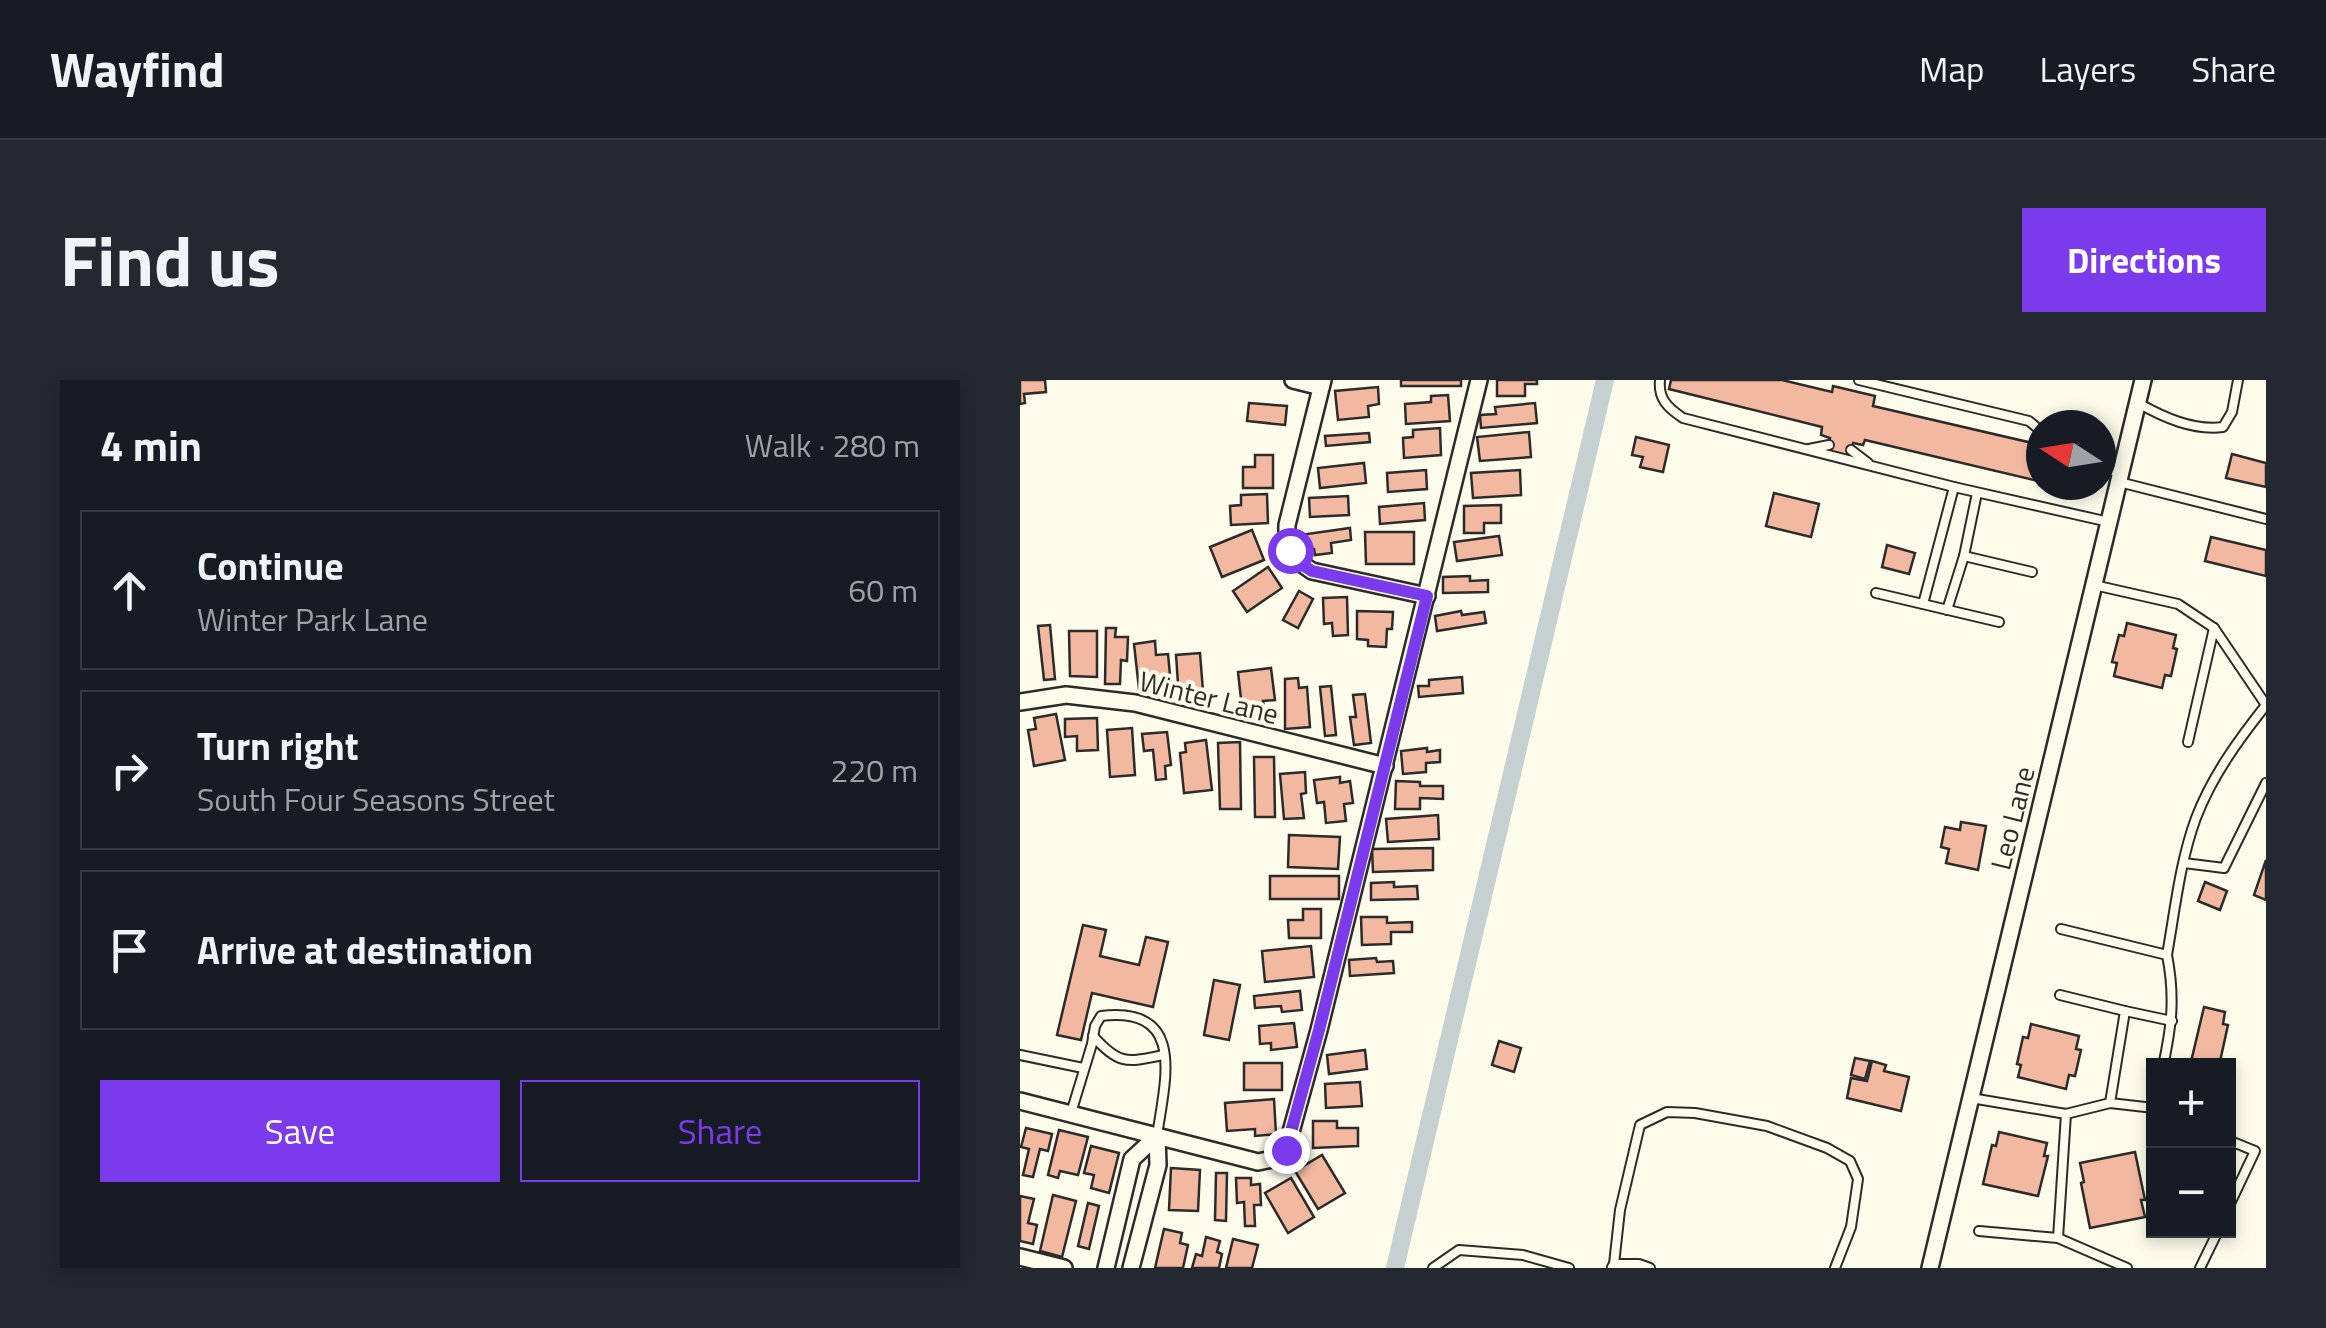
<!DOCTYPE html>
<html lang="en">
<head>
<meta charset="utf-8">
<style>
  :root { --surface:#171b24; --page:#242831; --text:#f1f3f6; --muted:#9ea1a6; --line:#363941; --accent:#7c3aed }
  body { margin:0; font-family:"Titillium Web",sans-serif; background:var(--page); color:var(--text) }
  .controls { position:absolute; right:30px; bottom:30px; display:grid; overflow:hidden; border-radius:0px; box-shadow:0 5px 15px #0003 }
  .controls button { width:90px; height:90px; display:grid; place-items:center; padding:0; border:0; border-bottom:2px solid var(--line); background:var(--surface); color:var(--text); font:50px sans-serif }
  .compass { position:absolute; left:1006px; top:30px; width:90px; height:90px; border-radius:50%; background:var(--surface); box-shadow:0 5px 15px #0003; rotate:282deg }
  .stop { position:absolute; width:30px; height:30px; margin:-22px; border:8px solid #7c3aed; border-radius:50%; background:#fff }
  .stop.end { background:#7c3aed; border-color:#fff; box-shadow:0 2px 10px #0008 }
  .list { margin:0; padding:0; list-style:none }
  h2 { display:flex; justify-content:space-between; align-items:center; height:130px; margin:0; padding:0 40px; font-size:42px }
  h2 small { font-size:32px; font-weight:400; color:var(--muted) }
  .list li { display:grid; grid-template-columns:65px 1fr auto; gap:30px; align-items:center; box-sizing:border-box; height:160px; margin:0 20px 20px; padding:0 20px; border:2px solid var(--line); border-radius:0px }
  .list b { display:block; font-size:38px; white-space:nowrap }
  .list p { margin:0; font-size:32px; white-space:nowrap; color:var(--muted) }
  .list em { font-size:32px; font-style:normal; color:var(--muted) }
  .actions { display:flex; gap:20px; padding:30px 40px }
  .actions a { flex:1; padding:22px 0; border:2px solid var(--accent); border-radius:0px; text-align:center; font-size:35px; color:var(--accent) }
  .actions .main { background:var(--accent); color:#fff }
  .icon { flex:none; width:55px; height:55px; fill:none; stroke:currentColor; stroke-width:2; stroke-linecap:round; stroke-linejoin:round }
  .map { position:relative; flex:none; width:1246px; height:888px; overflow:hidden; border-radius:0px }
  header { display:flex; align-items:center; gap:60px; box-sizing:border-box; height:140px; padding:0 50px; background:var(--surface); border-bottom:2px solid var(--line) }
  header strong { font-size:48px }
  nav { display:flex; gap:55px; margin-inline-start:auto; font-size:35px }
  .intro { display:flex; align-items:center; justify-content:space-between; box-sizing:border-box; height:240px; padding:0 60px }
  h1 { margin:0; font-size:70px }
  .button { padding:25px 45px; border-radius:0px; background:var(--accent); color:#fff; font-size:35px; font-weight:700 }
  main { display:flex; gap:60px; padding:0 60px }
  aside { flex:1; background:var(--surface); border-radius:0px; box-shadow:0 5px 15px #0003 }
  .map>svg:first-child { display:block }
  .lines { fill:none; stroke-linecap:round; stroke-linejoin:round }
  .canal { stroke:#c7d0d0; stroke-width:18 }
  .building { fill:#f2b8a0; stroke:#2b2b2b; stroke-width:2.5 }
  .service-casing { stroke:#2b2b2b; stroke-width:12 }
  .minor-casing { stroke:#2b2b2b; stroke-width:20 }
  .service { stroke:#fdfbea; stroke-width:8 }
  .minor { stroke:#fdfbea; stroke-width:15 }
  .route { stroke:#7c3aed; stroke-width:12 }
  .labels { text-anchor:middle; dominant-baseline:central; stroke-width:8; stroke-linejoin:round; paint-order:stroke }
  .street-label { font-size:28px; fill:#2b2b2b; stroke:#fdfbea }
</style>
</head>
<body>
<header>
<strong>Wayfind</strong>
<nav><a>Map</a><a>Layers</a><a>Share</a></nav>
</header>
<div class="intro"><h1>Find us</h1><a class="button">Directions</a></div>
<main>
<aside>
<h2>4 min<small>Walk · 280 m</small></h2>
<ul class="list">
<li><svg class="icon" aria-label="ahead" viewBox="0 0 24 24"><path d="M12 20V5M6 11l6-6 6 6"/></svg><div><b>Continue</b><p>Winter Park Lane</p></div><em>60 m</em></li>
<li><svg class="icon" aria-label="right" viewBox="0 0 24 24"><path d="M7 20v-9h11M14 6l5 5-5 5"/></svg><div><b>Turn right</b><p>South Four Seasons Street</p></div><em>220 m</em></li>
<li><svg class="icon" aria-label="arrive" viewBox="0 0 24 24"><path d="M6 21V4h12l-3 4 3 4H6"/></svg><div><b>Arrive at destination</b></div></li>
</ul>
<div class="actions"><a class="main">Save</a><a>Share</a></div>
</aside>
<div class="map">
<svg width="1246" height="888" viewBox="0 0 1246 888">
  <rect width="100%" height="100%" fill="#fdfbea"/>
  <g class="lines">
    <polyline class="canal" points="375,888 585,0"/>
  </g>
  <g class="building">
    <polygon points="0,0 25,0 26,12 4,14 5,23 0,24"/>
    <rect x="381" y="0" width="60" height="6"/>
    <polygon points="477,0 517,0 517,4 505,4 505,16 477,16"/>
    <polygon points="651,0 762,0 812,12 813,6 855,16 853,26 1021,65 1021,96 1018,101 845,60 843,65 833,63 829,78 807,73 810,58 801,55 802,47 649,9"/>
    <polygon points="358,7 359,24 348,26 349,37 318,40 315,11"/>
    <polygon points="428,15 430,41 386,44 385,24 411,22 411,16"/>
    <polygon points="229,23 267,26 265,45 227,41"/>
    <polygon points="515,23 517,43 461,48 460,35 476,34 475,27"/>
    <polygon points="420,48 421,75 384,78 383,58 393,57 393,50"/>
    <polygon points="509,52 511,77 460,81 457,57"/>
    <polygon points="349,53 350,62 306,66 305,56"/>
    <polygon points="616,57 649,65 643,92 620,87 623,77 612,75"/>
    <polygon points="1212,74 1246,83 1246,107 1206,98"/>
    <polygon points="235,75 253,75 253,108 223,108 223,87 235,87"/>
    <polygon points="344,83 346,103 300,108 298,88"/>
    <polygon points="406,90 407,109 368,112 367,93"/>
    <polygon points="500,90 501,115 453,118 451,93"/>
    <polygon points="754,113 799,124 791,157 746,146"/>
    <polygon points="247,114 248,143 211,145 210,126 221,125 221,115"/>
    <polygon points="328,116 329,135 290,137 289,118"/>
    <polygon points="404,123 405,140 360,144 359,127"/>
    <polygon points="481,125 481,143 464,143 464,153 444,153 444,126"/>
    <polygon points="330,148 331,160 311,163 312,173 295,175 294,169 282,170 280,155"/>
    <polygon points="232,150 244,180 202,197 190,167"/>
    <polygon points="345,152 394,152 394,184 346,184"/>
    <polygon points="479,156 482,175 437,181 434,162"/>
    <polygon points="1191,157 1246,170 1246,196 1185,181"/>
    <polygon points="867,165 895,173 889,194 862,187"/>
    <polygon points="248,187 262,208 227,232 213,211"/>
    <polygon points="450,196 450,201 468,200 468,212 423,213 423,197"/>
    <polygon points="279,211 293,219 278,248 263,240"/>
    <polygon points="327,217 328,255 313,256 312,243 304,244 303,218"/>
    <polygon points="337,231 373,232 372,249 367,249 366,267 348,266 348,260 337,259"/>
    <polygon points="441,231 442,235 464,232 466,243 417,251 415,236"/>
    <polygon points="1107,243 1156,255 1153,268 1157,269 1151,296 1145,295 1142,308 1094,296 1097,283 1092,282 1099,255 1104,256"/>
    <polygon points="30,245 35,299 24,300 18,246"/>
    <polygon points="86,248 96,248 95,257 108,257 107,281 101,280 100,304 85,304"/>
    <polygon points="49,251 77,251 77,297 50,296"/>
    <polygon points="135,261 136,275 148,274 150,295 139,296 140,307 119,309 114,264"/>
    <polygon points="180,273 184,324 172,325 171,317 159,318 156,275"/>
    <polygon points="251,288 255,320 243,321 245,334 223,337 218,292"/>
    <polygon points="442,297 443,313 399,317 398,306 409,306 409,300"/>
    <polygon points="278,298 279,308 287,307 290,347 265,349 265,299"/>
    <polygon points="311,306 316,355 305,356 300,307"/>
    <polygon points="345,314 351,363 334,365 330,337 336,337 333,315"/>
    <polygon points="36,334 45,380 14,386 8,350 16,349 14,338"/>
    <polygon points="77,338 78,370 57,371 57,356 45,357 45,339"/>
    <polygon points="112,348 115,395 90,397 87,350"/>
    <polygon points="147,352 151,385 145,386 146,399 136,400 133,370 124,371 122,354"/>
    <polygon points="186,360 192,410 164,413 160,373 166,372 165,363"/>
    <polygon points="220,362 221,429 200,429 198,363"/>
    <polygon points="407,368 407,372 420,370 420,382 406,383 406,392 383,394 381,371"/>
    <polygon points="234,377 254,377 255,437 235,437"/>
    <polygon points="285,392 286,413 281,414 284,438 264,439 260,394"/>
    <polygon points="320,397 320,403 330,401 333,423 324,424 326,441 306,443 304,422 297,423 294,400"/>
    <polygon points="376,401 400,402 400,406 423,406 423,419 400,418 400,429 375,429"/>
    <polygon points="418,435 419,459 368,462 366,439"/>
    <polygon points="941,442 966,446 958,490 926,483 929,469 921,467 925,447 940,450"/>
    <polygon points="269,455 320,457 318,489 268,487"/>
    <polygon points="413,468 413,490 353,492 352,469"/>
    <polygon points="1246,480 1246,520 1234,515"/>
    <rect x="250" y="496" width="69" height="23"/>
    <polygon points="374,502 374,507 397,506 398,519 351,520 351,503"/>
    <polygon points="1185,502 1207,511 1200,530 1178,521"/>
    <polygon points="283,529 301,529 301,558 269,558 268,540 283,540"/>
    <polygon points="341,537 367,537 367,543 392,542 392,552 371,552 371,564 342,565"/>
    <polygon points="63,545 86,550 80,576 119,585 126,557 148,562 133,627 72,613 61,660 37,655"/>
    <polygon points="291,566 294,597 245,602 242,571"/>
    <polygon points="356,578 357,582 373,581 374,593 330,596 329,580"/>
    <polygon points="194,600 220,605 209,660 184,655"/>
    <polygon points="280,611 282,630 262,632 261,626 235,628 234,616"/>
    <polygon points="1184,627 1205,632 1203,644 1208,645 1199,686 1170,686"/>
    <polygon points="274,643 277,667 251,670 251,663 240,664 239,646"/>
    <polygon points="1011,644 1059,656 1056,669 1061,670 1055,696 1049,695 1046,709 998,697 1001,685 997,684 1003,657 1008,658"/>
    <polygon points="479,661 501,668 494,692 472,685"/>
    <polygon points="345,670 347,689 309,694 307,675"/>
    <polygon points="835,678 850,681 845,699 831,695"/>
    <polygon points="852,681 866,685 864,691 889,697 881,731 827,718 831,698 847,701"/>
    <rect x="224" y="683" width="38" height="27"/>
    <polygon points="340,702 342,726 306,728 305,704"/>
    <polygon points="254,719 256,754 235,756 235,749 207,751 205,723"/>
    <polygon points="293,741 317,741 317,748 338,748 338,766 293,768"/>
    <polygon points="6,748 32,754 28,771 20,769 13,797 3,795 9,769 1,767"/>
    <polygon points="39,750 68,757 58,795 40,791 38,798 28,795"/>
    <polygon points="979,752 1027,763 1024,776 1028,776 1018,816 963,804 972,765 976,766"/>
    <polygon points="71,766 99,773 89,813 71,808 74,795 64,793"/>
    <polygon points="1115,772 1125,820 1121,820 1125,837 1070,848 1061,803 1064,802 1060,783"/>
    <polygon points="302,775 325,813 298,829 275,791"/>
    <polygon points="151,788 180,790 178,831 149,830"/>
    <polygon points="196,793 207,793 206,841 195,840"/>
    <polygon points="216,798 231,798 231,805 240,804 241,825 234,825 235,846 225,846 224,822 217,823"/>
    <polygon points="271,798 294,837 268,853 245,813"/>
    <polygon points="33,815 56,821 42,877 20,871"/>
    <polygon points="0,816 14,819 8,843 17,845 13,864 0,861"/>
    <polygon points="68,823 79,826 69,869 58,866"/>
    <polygon points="144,849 162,853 160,863 168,865 163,888 135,888"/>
    <polygon points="186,857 200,861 197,872 202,874 199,888 172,888 176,874 182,876"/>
    <polygon points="213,859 238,865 232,888 206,888"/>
  </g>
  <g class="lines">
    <defs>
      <g id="service">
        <path d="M640,0C638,19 648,28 663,38L934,107"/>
        <polyline points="839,0 1009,41 1021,51"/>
        <path d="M1118,23C1143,37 1173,51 1203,47L1212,32L1218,0"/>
        <polyline points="789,69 809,65"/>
        <polyline points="831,70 848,83"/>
        <polyline points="1081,89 1101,92"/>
        <polyline points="1099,102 1246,139"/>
        <polyline points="944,176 1012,192"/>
        <polyline points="1074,205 1158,224 1194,248"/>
        <polyline points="856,213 979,242"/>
        <polyline points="903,224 934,107 1089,142"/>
        <polyline points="927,230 944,176 957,113"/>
        <polyline points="1164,483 1204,488 1246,403"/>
        <path d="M1041,549L1147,575C1155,616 1152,645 1143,686"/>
        <path d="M1147,575C1155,530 1160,481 1176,438C1192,396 1219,359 1246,325L1194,248L1168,362"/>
        <polyline points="1040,615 1105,631 1090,723"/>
        <polyline points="1105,631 1152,641"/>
        <path d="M73,656C100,686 107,682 144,675"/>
        <polyline points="0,675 63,688"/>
        <polyline points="951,718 1046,734 1038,858 959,851"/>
        <path d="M51,733L72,664L75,646L81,636C167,626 145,700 137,756"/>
        <polyline points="1046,734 1090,723 1134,728"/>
        <polyline points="1208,760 1235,771 1208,828"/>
        <polyline points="1038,858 1107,888"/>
        <polyline points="594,884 600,830 620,745 647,732 675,733 747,746 807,768 830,781 838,799 831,847 815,888"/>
        <polyline points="592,887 594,884 619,884 630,888"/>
        <polyline points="413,888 439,870 503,875 549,888"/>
        <polyline points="1180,888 1198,851"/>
      </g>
      <g id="minor">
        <polyline points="273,0 301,7"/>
        <path d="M303,0L267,145C266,167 274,180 292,191L407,216"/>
        <polyline points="0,322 46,315 115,323 365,386"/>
        <polyline points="0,721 238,782 257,778 266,770 299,650 459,0"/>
        <polyline points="0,877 44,888"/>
        <polyline points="86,888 112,779 137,756"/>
        <polyline points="111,888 138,785 137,756"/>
        <polyline points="910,888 1123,0"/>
      </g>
    </defs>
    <use href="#service" class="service-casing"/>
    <use href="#minor" class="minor-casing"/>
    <use href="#service" class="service"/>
    <use href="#minor" class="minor"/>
  </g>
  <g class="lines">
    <polyline class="route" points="266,770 299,650 407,216 292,191 281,184 270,170"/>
  </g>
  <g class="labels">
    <g class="street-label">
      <text transform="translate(189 317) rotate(14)">Winter Lane</text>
      <text transform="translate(992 438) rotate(-76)">Leo Lane</text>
    </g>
  </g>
</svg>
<div class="controls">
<button>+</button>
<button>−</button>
</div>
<svg class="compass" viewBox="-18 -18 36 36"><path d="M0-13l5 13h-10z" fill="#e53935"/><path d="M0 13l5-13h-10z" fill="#9ea1a6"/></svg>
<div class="stop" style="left:270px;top:170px"></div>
<div class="stop end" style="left:266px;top:770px"></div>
</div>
</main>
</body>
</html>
